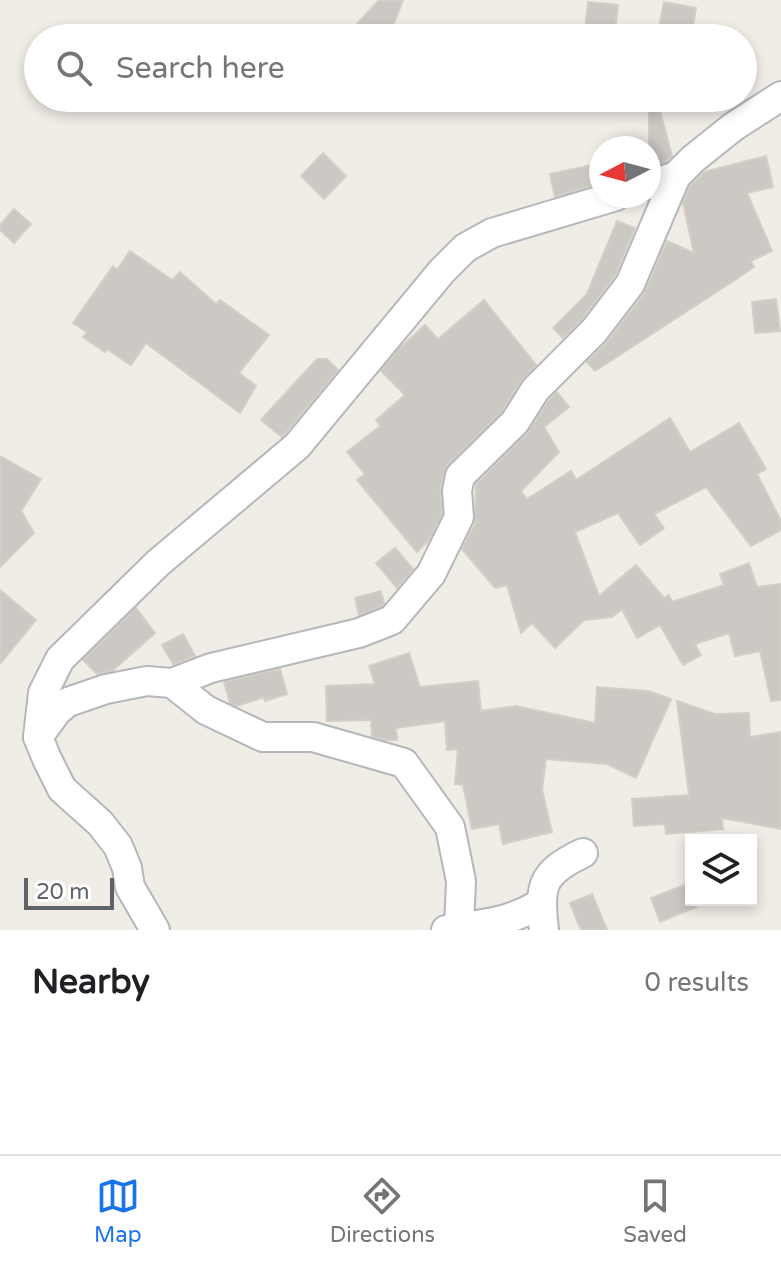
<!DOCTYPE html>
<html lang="en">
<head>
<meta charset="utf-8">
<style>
  :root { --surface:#fff; --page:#f6f6f6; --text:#202124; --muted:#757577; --line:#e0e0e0; --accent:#1a73e8 }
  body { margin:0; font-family:"Varela Round",sans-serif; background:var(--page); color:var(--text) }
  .controls { position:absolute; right:24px; bottom:24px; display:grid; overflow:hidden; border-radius:0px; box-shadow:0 4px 12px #0003 }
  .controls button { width:72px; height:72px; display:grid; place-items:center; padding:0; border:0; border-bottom:2px solid var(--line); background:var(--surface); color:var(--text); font:40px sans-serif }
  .compass { position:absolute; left:589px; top:136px; width:72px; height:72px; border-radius:50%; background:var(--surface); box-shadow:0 4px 12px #0003; rotate:264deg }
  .scale { position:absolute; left:24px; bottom:20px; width:90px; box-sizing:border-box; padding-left:8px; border:4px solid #5f6367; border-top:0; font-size:22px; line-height:28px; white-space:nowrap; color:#5f6367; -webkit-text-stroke:6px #fff; paint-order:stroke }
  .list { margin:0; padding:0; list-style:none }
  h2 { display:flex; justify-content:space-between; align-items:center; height:104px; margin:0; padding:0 32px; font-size:34px }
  h2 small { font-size:26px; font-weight:400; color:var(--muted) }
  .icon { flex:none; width:44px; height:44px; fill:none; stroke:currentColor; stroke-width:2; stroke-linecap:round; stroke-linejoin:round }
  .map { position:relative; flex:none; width:781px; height:930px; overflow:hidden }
  .search { position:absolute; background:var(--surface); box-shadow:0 4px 12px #0003; left:24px; right:24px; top:24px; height:88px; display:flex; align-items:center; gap:20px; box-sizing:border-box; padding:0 28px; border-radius:44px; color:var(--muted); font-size:30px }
  .sheet { height:224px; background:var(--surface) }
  nav { display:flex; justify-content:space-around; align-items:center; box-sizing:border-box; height:112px; border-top:2px solid var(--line); background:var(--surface); font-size:22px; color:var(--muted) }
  nav a { display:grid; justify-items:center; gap:4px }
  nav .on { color:var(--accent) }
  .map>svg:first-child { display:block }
  .building { fill:#ccc8c4; stroke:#d4cfc6; stroke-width:2 }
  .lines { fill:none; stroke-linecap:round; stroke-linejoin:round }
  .minor-casing { stroke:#b4b7bb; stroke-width:32 }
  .minor { stroke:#fff; stroke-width:28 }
</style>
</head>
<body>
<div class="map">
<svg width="781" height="930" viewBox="0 0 781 930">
  <rect width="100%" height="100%" fill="#f0ede7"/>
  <g class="building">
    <polygon points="379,0 403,0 395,21 382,38 344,38"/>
    <polygon points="588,2 618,5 614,38 584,38"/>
    <polygon points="664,2 696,8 691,38 657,38"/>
    <polygon points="657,100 672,156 667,161 649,167 649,101"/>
    <polygon points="323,153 346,176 324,199 301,176"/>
    <polygon points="766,156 773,187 747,193 772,251 751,261 754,267 741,276 595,371 587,362 607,342 644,294 667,241 694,253 683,203 690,186 704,172"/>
    <polygon points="601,163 601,183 555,197 550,174"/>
    <polygon points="14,209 31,224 14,243 0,230 0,225"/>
    <polygon points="617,221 635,228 615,275 581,320 563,338 553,328 587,294"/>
    <polygon points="130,251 172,280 180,272 216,304 220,300 269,335 239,373 256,386 240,413 146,343 131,365 107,349 105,352 83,337 87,332 73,323 113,266 117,270"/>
    <polygon points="776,299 780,331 755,333 752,302"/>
    <polygon points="484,300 536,365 521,381 502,411 448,465 440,488 442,514 429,540 417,552 357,480 365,474 347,452 380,426 376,420 405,395 381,371 398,350 425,325 438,339"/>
    <polygon points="317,359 327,359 338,370 282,437 261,420"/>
    <polygon points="557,392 569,407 544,427 559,452 521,491 527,499 571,471 576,480 670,418 690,452 739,423 766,469 757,474 781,521 781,530 751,546 706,487 654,514 664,528 640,545 618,513 575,532 599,596 636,565 664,598 669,595 672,602 724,585 720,574 749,563 757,587 781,584 781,700 771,701 760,651 735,656 729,633 695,644 701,655 683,665 660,625 637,638 622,609 612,617 584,620 555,648 532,623 521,633 507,585 495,588 462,549 475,524 476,484 527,434 548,401"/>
    <polygon points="0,456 41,479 21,511 34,533 0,567"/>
    <polygon points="395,548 413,569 397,588 376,563"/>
    <polygon points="0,590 36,620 0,664"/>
    <polygon points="381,591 384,603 382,606 359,615 355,598"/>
    <polygon points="136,608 155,633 112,671 97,674 83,660"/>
    <polygon points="183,634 195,656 173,664 162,645"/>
    <polygon points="409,653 420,687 478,681 481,711 516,706 595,723 597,687 648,691 671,699 636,778 607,764 546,759 542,790 552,832 503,844 499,824 472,829 463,785 455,784 458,749 447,750 445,721 396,728 397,740 386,740 372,736 371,720 327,721 326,686 375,684 369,666"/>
    <polygon points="280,669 287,694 265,701 264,697 237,706 230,703 224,682"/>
    <polygon points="677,701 715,714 749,713 750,737 781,732 781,829 722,818 723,829 666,834 665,824 634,826 632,799 689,795"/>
    <polygon points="687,884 691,900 696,907 660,922 651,898"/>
    <polygon points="592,894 607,930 581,930 570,903"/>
  </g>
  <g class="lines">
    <defs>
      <g id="minor">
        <polyline points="649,185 676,176 693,159 733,127 781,96"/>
        <polyline points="172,683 211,668 359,633 392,620 431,574 459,517 457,491 460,476 515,422 535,390 594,331 630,284 676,176"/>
        <polyline points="38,737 57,711 68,702 106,689 147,681 172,683 206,710 263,737 313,737 404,763 450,827 461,881 459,927"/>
        <polyline points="155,930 130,887 127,868 118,846 100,823 62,789 47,759 38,737 43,693 60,659 158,563 297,446 442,271 465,248 492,233 616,196"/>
        <path d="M446,930C482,923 508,924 541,903"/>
        <path d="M544,930C539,885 541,873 583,853"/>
      </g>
    </defs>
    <use href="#minor" class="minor-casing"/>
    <use href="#minor" class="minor"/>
  </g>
</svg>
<div class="controls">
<button><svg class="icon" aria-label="layers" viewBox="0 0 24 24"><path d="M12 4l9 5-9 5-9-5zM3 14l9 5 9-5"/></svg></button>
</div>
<svg class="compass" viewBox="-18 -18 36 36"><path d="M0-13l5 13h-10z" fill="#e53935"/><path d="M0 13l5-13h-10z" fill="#757577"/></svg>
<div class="scale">20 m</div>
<div class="search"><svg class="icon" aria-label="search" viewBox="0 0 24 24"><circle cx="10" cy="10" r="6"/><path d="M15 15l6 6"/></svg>Search here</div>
</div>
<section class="sheet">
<h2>Nearby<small>0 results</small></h2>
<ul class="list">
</ul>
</section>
<nav>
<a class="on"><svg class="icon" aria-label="map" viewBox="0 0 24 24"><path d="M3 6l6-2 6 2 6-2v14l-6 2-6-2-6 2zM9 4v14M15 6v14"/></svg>Map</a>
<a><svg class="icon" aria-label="directions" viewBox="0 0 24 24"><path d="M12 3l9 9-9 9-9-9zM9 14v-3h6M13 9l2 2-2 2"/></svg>Directions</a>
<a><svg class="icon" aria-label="saved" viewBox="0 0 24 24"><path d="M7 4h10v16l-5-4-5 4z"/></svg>Saved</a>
</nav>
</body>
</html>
